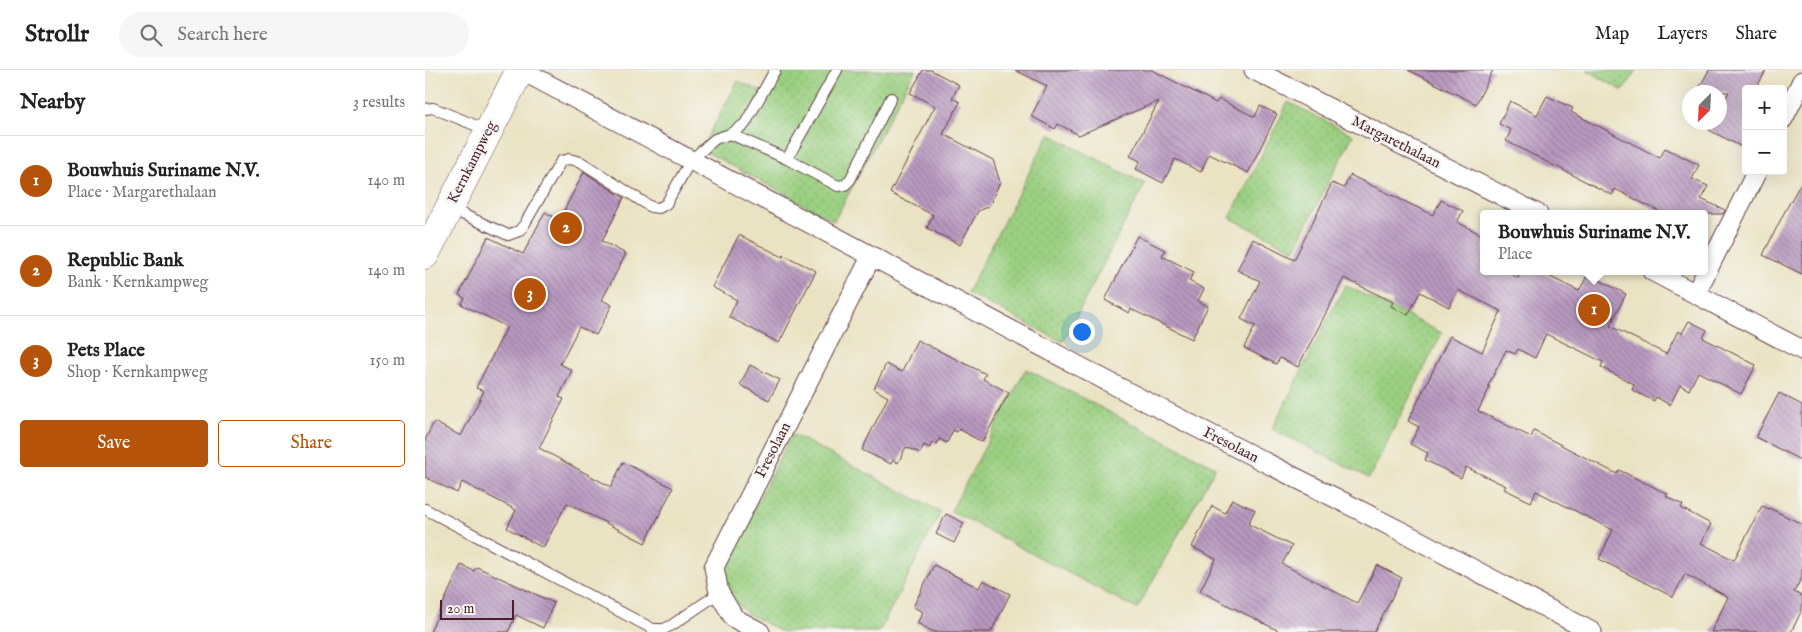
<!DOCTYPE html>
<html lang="en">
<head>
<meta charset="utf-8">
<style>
  :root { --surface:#fff; --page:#f6f6f6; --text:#222; --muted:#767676; --line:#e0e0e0; --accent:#b45309 }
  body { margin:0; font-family:"IM FELL English",serif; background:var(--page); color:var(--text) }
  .controls { position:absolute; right:15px; top:15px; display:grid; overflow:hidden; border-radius:5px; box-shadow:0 5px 20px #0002 }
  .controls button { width:45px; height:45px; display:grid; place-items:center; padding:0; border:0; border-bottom:1px solid var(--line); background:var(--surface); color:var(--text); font:25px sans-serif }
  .compass { position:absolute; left:1257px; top:15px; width:45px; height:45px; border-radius:50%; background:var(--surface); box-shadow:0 5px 20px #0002; rotate:204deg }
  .scale { position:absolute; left:15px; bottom:12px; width:74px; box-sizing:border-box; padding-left:5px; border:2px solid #4a1f2b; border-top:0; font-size:14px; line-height:18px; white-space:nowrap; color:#4a1f2b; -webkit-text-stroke:4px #f6f6f2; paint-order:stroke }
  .you { position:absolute; left:656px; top:261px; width:18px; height:18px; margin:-12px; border:4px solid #fff; border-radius:50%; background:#1a73e8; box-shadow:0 0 0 8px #1a73e833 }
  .badge { display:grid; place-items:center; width:32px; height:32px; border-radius:50%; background:var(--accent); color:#fff; font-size:16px; font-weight:700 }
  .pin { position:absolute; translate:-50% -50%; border:2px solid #fff; box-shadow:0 1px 5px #0006 }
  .popup { position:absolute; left:1055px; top:140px; width:228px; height:65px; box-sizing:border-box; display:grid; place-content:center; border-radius:5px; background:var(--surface); filter:drop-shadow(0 1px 4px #0005); font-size:16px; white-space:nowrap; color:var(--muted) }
  .popup b { font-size:19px; color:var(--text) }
  .popup::after { content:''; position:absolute; left:50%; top:100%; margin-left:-10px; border:10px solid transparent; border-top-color:var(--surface) }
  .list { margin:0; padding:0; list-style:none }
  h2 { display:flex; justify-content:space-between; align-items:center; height:65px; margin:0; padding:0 20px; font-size:21px }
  h2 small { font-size:16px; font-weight:400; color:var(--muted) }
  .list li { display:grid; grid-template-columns:32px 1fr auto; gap:15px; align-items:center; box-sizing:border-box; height:90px; padding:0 20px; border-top:1px solid var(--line) }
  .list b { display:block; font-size:19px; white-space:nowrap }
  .list p { margin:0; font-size:16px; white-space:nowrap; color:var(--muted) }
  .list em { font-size:16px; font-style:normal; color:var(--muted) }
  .actions { display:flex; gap:10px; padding:15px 20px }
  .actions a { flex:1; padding:11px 0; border:1px solid var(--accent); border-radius:5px; text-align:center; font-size:18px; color:var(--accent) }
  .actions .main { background:var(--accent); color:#fff }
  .icon { flex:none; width:28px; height:28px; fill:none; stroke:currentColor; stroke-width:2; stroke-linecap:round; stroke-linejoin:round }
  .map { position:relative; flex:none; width:1377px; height:562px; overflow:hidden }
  header { display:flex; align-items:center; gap:30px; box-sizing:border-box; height:70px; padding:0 25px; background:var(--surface); border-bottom:1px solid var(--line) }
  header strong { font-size:24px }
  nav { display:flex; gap:28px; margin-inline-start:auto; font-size:18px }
  .search { width:350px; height:45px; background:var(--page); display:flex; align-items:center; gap:12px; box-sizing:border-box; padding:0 18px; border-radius:28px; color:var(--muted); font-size:19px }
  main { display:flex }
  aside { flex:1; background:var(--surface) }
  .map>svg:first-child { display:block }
  .grass { fill:url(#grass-dots); stroke:#727756 }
  .building { fill:url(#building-back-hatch) }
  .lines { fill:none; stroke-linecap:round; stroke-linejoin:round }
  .lane-casing { stroke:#623c42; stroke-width:12 }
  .street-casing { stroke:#623c42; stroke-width:21 }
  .secondary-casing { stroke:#623c42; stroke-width:29 }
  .lane { stroke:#fff; stroke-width:10 }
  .street { stroke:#fff; stroke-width:19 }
  .secondary { stroke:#fff; stroke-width:28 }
  .labels { text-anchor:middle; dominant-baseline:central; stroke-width:5; stroke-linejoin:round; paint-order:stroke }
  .street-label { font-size:15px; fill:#4a1f2b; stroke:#f6f6f2 }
</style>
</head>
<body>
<header>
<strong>Strollr</strong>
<div class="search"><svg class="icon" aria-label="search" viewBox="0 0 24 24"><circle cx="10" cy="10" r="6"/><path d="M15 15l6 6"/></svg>Search here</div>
<nav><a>Map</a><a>Layers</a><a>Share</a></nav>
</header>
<main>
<aside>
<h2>Nearby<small>3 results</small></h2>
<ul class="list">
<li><span class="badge">1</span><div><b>Bouwhuis Suriname N.V.</b><p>Place · Margarethalaan</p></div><em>140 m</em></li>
<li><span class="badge">2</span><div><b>Republic Bank</b><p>Bank · Kernkampweg</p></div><em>140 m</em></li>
<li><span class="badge">3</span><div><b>Pets Place</b><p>Shop · Kernkampweg</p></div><em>150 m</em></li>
</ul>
<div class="actions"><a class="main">Save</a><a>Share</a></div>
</aside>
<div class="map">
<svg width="1377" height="562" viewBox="0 0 1377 562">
  <defs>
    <pattern id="grass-dots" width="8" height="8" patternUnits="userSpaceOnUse" patternTransform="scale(1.25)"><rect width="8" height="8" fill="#9acf80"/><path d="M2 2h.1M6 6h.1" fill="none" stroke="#86b16f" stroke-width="1.8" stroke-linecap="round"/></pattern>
    <pattern id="building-back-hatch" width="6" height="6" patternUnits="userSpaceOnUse" patternTransform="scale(1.25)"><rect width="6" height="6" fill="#b899c0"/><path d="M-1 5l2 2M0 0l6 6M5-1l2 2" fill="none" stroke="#987c9c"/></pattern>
  </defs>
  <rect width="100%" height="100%" fill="#f6f6f2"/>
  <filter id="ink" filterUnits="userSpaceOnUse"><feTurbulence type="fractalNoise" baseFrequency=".02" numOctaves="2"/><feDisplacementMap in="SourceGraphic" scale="10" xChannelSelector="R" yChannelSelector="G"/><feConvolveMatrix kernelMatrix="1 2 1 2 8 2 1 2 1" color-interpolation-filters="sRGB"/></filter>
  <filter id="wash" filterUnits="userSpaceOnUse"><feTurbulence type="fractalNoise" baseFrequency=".0096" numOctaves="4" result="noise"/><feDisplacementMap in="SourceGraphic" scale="20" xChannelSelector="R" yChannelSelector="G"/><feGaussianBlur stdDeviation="1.12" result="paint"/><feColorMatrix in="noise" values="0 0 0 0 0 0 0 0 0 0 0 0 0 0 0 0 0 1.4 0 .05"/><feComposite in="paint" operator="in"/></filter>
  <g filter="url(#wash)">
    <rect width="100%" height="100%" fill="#eae3c3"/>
    <g class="grass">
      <polygon points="356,0 490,0 409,151 276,79 313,11 342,24"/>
      <polygon points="1162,0 1212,0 1198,21"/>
      <polygon points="863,32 928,65 869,180 805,148"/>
      <polygon points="624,64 720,114 638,272 542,223"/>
      <polygon points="920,215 1017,263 944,408 847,359"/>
      <polygon points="601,299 791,397 712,539 526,441"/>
      <polygon points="367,364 516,442 454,562 357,562 323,544 310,532 301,518 299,497"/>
    </g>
    <g id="blocks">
      <g class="building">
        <polygon points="498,0 506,0 534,15 527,28 535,32 518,64 568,90 575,112 564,136 553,141 535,175 502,158 508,145 465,123 510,36 485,23"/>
        <polygon points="590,0 727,0 791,33 794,29 830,47 835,36 852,44 823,103 784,84 776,102 750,89 738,113 711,99 715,91 705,86 734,31 654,65 633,54 630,59 606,46 622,16"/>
        <polygon points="983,0 1068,0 1051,34"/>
        <polygon points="1284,0 1341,0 1331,19 1321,19 1321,79 1284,60 1288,52 1294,52 1294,40 1304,22 1272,22"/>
        <polygon points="1122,26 1148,38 1146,42 1235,88 1240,78 1274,95 1267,109 1283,116 1276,129 1300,140 1298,144 1239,144 1190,119 1187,125 1081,71 1086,60 1074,54 1085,31 1112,45"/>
        <polygon points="159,102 199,128 177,171 201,184 177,230 187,235 171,265 154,257 135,294 147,300 134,327 139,329 114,378 186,417 198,392 248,418 220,473 142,433 118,478 82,458 91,440 37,412 32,423 0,407 0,370 9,352 36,366 59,321 51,318 82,257 36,234 40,228 34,225 63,167 98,184 120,142 134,150"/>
        <polygon points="925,105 1008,145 1016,130 1038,141 1032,152 1059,166 1059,201 1079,201 1093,208 1096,201 1113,201 1154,221 1163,204 1201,224 1185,256 1241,284 1253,261 1257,263 1264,251 1282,260 1278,268 1331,295 1316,324 1273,302 1264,320 1255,315 1245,335 1231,327 1229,331 1207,320 1209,314 1176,297 1178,292 1121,264 1110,288 1093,279 1090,284 1081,280 1063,316 1065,317 1053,341 1106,367 1109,361 1192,404 1194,400 1243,424 1241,426 1258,435 1256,438 1286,454 1276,473 1309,490 1337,436 1344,439 1344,438 1377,454 1377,507 1369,522 1377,526 1377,540 1366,562 1286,562 1303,527 1260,504 1248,527 1174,489 1188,460 1111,421 1106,432 1079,419 1081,416 1041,397 1036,408 1000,390 1003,383 985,374 994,357 983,351 1025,266 1057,282 1076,241 1033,220 1024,237 995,222 983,245 966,236 968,232 919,208 873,297 855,288 851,294 819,278 830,256 816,249 835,211 812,200 828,169 869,190 907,113 919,118"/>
        <polygon points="1377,111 1377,204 1338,185 1359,143"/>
        <polygon points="314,165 358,187 359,185 391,201 354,273 304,247 312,230 287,217"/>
        <polygon points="712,166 740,180 737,186 769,202 764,211 779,219 773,231 783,236 767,269 706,239 704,243 680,230"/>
        <polygon points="492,270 561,304 558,309 584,323 557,372 534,359 532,362 528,360 522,373 514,369 512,374 507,372 505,378 499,375 495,383 481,377 473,393 468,390 466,394 437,380 463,327 449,319 461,294 477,302"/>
        <polygon points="325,295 355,310 344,330 315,315"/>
        <polygon points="1354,323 1377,335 1377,391 1331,367"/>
        <polygon points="807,429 830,440 823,454 867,476 857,494 932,533 952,495 977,508 949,562 856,562 775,521 791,489 767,477 787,436 800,443"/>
        <polygon points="521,444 539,453 529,473 511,464"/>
        <polygon points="36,495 49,501 52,497 129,533 118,558 91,545 83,562 5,562"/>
        <polygon points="509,495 554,518 558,510 585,524 566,562 509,562 492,553 498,542 488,537"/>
      </g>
    </g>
  </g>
  <g filter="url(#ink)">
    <use href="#blocks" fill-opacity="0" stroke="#623c42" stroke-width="1"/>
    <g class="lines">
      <defs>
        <g id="lane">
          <polyline points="0,39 8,38 62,60"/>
          <polyline points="305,64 362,89 413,116 420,115 425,110 466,28"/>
          <polyline points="362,89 412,0"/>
          <polyline points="24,138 83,165 94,161 99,155 136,91 144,89 156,92 226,137 234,138 241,134 266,90 290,69 305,64 320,54 350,0"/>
          <polyline points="0,439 228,559 239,559 247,555 294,523"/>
        </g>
        <g id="street">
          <polyline points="96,0 714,328 991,469 1167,562"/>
          <polyline points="829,0 1113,144"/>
          <polyline points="1358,49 1377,11"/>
          <polyline points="1227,201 1377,280"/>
          <polyline points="1271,223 1332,101"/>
          <polyline points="335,562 309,548 294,523 289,497 446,187"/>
        </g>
        <polyline id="secondary" points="0,185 95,0"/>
      </defs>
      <use href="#lane" class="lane-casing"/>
      <use href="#street" class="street-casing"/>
      <use href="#secondary" class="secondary-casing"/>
      <use href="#lane" class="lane"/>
      <use href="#street" class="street"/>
      <use href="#secondary" class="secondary"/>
    </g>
  </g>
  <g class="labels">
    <g class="street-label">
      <text transform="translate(971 72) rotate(27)">Margarethalaan</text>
      <text transform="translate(47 92) rotate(-63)">Kernkampweg</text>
      <text transform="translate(806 375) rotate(27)">Fresolaan</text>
      <text transform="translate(348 380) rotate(-63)">Fresolaan</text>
    </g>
  </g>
</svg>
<div class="controls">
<button>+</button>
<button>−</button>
</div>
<svg class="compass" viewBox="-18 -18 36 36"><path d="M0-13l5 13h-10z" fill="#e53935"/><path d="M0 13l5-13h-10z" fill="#767676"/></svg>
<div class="scale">20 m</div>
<div class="you"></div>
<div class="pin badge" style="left:1169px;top:240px">1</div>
<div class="popup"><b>Bouwhuis Suriname N.V.</b>Place</div>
<div class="pin badge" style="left:141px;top:158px">2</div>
<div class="pin badge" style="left:105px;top:224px">3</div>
</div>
</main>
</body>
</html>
